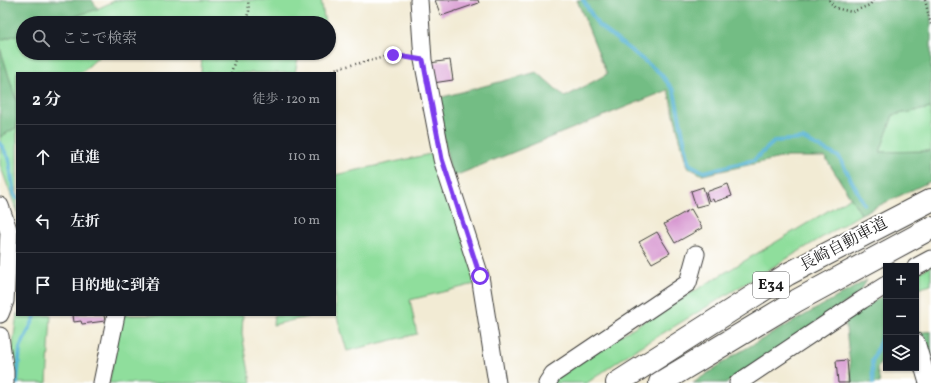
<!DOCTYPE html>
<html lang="ja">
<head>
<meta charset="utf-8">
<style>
  :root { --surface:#171b24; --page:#242831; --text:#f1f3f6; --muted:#9ea1a6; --line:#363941 }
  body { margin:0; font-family:Vollkorn,"Noto Serif JP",serif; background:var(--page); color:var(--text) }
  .controls { position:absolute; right:12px; bottom:12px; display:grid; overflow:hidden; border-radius:0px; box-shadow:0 1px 3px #0004 }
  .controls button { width:36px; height:36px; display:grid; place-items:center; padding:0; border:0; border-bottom:1px solid var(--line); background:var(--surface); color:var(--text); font:20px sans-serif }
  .stop { position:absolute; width:12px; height:12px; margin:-9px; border:3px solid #7c3aed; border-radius:50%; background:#fff }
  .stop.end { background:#7c3aed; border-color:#fff; box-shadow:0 1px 4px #0008 }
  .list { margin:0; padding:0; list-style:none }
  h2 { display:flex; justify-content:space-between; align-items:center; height:52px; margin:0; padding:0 16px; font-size:17px }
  h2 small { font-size:13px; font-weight:400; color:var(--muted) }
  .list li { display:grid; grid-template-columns:26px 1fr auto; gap:12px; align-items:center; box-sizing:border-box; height:64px; padding:0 16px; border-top:1px solid var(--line) }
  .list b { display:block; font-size:15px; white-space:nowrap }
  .list em { font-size:13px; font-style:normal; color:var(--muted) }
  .icon { flex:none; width:22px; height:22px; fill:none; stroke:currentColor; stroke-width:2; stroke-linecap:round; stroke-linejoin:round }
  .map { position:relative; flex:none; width:931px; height:383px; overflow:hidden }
  .search { position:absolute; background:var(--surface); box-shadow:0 1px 3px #0004; left:16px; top:16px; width:320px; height:44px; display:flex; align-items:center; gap:10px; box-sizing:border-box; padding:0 14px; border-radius:22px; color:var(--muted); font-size:15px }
  .panel { position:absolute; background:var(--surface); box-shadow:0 1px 3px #0004; left:16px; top:72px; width:320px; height:244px; border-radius:0px }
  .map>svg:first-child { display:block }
  .green { fill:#8fde9c; stroke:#567d5c }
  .forest { fill:#73bd84; stroke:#486c50 }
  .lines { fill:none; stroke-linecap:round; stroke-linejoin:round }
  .stream { stroke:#54b2d2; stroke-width:4 }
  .building { fill:#d89ad1 }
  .minor-casing { stroke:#3c3b38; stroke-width:19 }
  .highway-casing { stroke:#3c3b38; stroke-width:24 }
  .path { stroke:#3c3b38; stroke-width:2.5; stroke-dasharray:1 3; stroke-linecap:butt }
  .minor { stroke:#fff; stroke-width:17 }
  .highway { stroke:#fff; stroke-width:22 }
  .route { stroke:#7c3aed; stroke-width:5 }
  .labels { text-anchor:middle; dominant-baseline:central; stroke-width:4; stroke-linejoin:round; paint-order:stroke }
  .shield { fill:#fff; stroke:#606060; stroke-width:1 }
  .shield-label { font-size:15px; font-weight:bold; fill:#1c1c1c }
  .street-label { font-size:16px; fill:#1c1c1c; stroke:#fff }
</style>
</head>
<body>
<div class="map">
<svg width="931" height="383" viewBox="0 0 931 383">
  <rect width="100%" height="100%" fill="#fff"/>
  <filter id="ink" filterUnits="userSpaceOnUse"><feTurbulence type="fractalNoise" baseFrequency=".025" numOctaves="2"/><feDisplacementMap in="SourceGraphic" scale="8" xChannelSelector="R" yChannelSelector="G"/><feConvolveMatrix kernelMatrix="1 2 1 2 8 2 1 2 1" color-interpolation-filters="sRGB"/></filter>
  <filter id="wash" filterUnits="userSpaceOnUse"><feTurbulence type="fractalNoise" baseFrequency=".012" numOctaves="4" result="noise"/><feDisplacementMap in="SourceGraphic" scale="16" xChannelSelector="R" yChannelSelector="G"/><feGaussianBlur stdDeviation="0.9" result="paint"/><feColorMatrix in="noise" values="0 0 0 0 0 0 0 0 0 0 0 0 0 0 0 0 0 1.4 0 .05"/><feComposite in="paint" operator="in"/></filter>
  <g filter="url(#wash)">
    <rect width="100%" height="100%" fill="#f2ebd4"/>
    <g class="green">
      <polygon points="116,0 321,0 325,23 53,23 97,9"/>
      <polygon points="23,33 23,53 103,53 81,73 17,73 17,103 0,48 0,40"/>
      <polygon points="202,53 299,53 295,73 201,73"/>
      <polygon points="931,108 931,151 880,152 893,115"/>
      <polygon points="17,127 17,212 0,165 0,137"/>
      <polygon points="444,151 479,283 410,300 417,334 347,351 335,310 335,175"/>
      <polygon points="851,197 861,214 630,353 587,383 541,383"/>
      <polygon points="931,266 931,285 917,289 916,274"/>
      <polygon points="17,313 17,315 51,315 47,383 8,383"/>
      <polygon points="121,315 243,315 242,334 251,383 109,383"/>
      <polygon points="274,315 314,315 273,325"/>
    </g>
    <g class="forest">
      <polygon points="0,0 92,0 98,9 53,23 23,23 23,33 0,40"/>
      <polygon points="577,0 931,0 931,108 893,115 880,152 931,151 931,181 861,214 825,157 785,157 703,175 687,167 668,90 452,177 435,99 537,72 565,97 607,74"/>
      <polygon points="0,48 17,103 17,127 0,137"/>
      <polygon points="867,280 859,294 727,383 693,383 736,354"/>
      <polygon points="886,294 886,354 877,369 880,383 852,383 845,319"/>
      <polygon points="931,331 931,383 916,333"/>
    </g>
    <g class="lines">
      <g class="stream">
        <polyline points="583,0 598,25 660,73 674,91 689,164 704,172 754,160 775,141 803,139 839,157 864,204"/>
        <polyline points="0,143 9,159 14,195 17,198"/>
        <polyline points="17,383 20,348 35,317 35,315"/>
        <polyline points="873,383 872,362 886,326"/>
      </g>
    </g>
    <g id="blocks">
      <g class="building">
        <polygon points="435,0 478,0 479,3 441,16"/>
        <polygon points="450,60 453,80 433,83 430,63"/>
        <polygon points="728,184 732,196 714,202 713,199 709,201 706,192"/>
        <polygon points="703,187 708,204 696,207 691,191"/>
        <polygon points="691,209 702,228 675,243 664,224"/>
        <polygon points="657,232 670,253 652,263 639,242"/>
        <polygon points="73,315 104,315 105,321 82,324 81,321 74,322"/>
        <polygon points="847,360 849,383 838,383 836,361"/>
      </g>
    </g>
  </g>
  <g filter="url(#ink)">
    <use href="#blocks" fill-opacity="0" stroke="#3c3b38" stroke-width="1"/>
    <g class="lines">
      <defs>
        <g id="minor">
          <polyline points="419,0 423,60 442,159 480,276 497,383"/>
          <polyline points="0,206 9,232 5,301 0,314"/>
          <polyline points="916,267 931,259"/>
          <polyline points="0,336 5,372 5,383"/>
          <polyline points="916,342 928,383"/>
          <polyline points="102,383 116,315"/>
          <polyline points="547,383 553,374 688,283 696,254"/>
          <polyline points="738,383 862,300 886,285"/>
        </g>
        <g id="highway">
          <polyline points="617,383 788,274 931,200"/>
          <polyline points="660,383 796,301 931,228"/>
        </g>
      </defs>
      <use href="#minor" class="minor-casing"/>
      <use href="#highway" class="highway-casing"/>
      <g class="path">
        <polyline points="829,0 835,8 852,12 870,5 873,0"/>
        <polyline points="925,0 931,25"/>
        <polyline points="245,23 249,11 248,0"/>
        <polyline points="231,73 237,53"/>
        <polyline points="329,73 335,69 393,55 409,58"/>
      </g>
      <use href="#minor" class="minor"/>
      <use href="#highway" class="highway"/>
    </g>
  </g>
  <g class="lines" filter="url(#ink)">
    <polyline class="route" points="393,55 423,60 442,159 480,276"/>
  </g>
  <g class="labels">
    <rect class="shield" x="753" y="272" width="36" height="26" rx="3"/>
    <g class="shield-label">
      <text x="771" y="285">E34</text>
    </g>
    <g class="street-label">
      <text transform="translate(844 245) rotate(-28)">長崎自動車道</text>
    </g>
  </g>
</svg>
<div class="controls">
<button>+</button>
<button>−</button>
<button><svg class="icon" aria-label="layers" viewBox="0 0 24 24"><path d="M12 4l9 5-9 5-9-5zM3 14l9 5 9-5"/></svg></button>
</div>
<div class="stop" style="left:480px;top:276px"></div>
<div class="stop end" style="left:393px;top:55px"></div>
<div class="search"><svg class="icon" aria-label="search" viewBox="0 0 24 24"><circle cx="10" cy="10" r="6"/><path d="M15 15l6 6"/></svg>ここで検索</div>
<section class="panel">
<h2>2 分<small>徒歩 · 120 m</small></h2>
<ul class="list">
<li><svg class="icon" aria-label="ahead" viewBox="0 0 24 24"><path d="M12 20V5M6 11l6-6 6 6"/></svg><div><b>直進</b></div><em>110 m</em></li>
<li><svg class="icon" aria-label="left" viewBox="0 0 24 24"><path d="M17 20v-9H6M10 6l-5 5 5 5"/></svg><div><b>左折</b></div><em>10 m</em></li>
<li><svg class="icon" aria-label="arrive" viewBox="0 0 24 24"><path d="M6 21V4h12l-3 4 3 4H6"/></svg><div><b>目的地に到着</b></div></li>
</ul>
</section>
</div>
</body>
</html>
